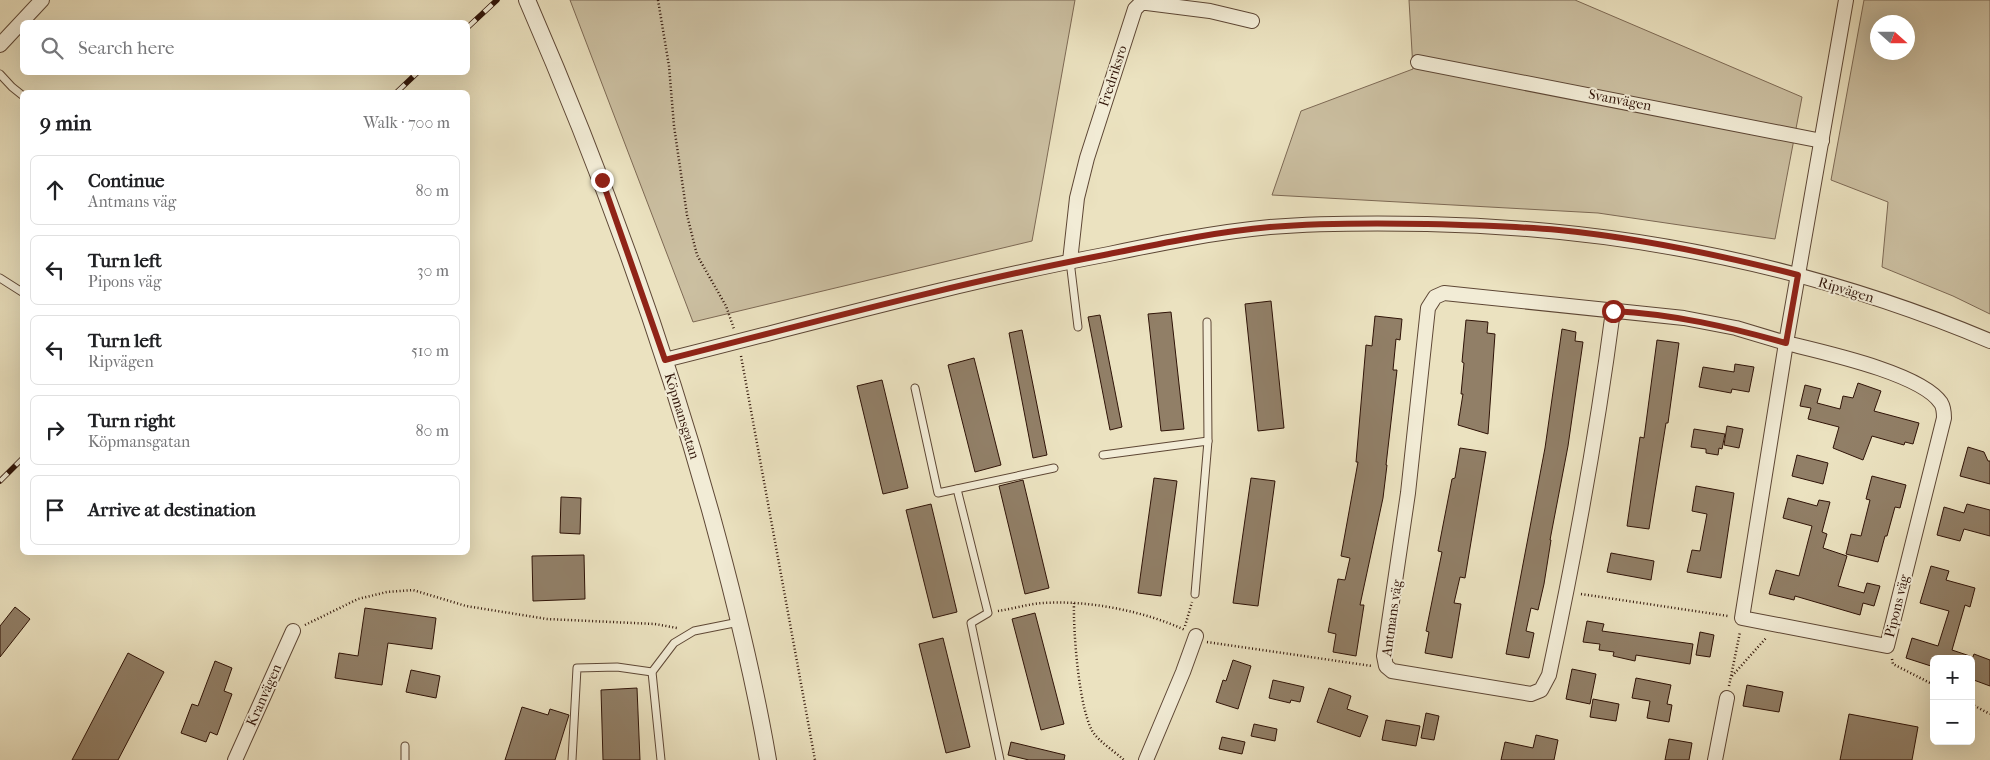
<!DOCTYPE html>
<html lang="en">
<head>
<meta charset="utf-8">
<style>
  :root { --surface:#fff; --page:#f6f6f6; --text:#202124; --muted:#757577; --line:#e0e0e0 }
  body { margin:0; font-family:"IM FELL French Canon",serif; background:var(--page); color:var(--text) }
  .controls { position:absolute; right:15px; bottom:15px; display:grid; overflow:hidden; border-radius:8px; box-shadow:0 5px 20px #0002 }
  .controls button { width:45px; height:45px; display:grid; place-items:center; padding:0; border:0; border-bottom:1px solid var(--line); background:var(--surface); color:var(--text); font:25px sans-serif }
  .compass { position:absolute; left:1870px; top:15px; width:45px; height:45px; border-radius:50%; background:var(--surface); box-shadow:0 5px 20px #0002; rotate:111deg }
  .stop { position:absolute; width:15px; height:15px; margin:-11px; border:4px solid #8f2418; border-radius:50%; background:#fff }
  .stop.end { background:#8f2418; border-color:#fff; box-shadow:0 1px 5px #0008 }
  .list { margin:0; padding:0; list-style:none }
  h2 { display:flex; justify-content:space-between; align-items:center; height:65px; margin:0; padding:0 20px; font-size:21px }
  h2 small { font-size:16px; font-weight:400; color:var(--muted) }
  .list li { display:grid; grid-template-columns:32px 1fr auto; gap:15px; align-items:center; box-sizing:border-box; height:70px; margin:0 10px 10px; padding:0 10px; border:1px solid var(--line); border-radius:8px }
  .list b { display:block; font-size:19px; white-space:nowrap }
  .list p { margin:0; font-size:16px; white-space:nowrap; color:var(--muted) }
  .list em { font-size:16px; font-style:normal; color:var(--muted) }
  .icon { flex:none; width:28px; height:28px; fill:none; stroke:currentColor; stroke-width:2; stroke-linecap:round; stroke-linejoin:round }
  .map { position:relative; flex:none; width:1990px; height:760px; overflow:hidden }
  .search { position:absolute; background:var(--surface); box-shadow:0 5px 20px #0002; left:20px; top:20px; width:450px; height:55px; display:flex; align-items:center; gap:12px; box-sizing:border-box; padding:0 18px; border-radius:8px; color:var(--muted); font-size:19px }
  .panel { position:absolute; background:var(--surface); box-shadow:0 5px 20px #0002; left:20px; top:90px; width:450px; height:465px; border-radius:8px }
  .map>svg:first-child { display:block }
  .green { fill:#cbbfa1; stroke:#7d6954; fill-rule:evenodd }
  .building { fill:#917f67; stroke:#2f1307 }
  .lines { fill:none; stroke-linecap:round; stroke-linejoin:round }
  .service-casing { stroke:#5e4735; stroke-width:9 }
  .minor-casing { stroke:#5e4735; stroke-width:16 }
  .tertiary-casing { stroke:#5e4735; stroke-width:18 }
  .path { stroke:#2f1307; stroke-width:2.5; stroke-dasharray:1 2.5; stroke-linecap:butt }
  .service { stroke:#f2ecd6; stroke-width:7 }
  .minor { stroke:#f2ecd6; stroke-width:14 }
  .tertiary { stroke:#f2ecd6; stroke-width:16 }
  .rail-casing { stroke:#2f1307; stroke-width:5.5 }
  .rail { stroke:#f2ecd6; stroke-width:4; stroke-dasharray:11; stroke-linecap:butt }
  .route { stroke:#8f2418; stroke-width:6 }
  .labels { text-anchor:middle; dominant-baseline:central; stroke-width:4; stroke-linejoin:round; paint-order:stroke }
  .street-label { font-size:14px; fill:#2f1307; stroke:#f2ecd6 }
</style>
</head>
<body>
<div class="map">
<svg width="1990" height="760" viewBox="0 0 1990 760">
  <rect width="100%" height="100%" fill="#ebe2c0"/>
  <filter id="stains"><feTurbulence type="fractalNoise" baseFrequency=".004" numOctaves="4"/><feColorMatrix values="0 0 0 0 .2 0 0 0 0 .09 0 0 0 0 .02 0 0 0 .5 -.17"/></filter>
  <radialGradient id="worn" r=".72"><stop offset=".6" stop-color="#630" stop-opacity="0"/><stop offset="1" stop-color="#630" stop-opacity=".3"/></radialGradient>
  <g class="green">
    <polygon points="570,0 1075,0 1032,241 693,322"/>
    <polygon points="1409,0 1575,0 1802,97 1775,239 1598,213 1272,195 1301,111 1413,69"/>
    <path d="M1864,0H1990V314L1953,296L1882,267L1888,202L1831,180ZM1908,22V52H1878V22Z"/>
  </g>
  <g class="building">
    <polygon points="1271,301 1284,428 1258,431 1245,304"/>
    <polygon points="1171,312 1184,429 1161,431 1148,314"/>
    <polygon points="1100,315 1122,427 1110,430 1088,317"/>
    <polygon points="1375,316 1402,319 1400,340 1396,339 1393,370 1397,370 1386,465 1387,465 1383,498 1360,605 1364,605 1356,656 1333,652 1336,634 1328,632 1338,579 1345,580 1350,558 1341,556 1358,462 1356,462 1366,345 1372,346"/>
    <polygon points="1466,320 1488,322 1487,333 1495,334 1488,434 1458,425 1463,394 1461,394 1464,363 1462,362"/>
    <polygon points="1562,329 1576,332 1575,341 1583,342 1568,446 1550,540 1551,540 1544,584 1538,610 1531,608 1526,631 1534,633 1529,658 1506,654 1545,448"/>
    <polygon points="1022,330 1047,455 1033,458 1009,333"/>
    <polygon points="1657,340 1679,343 1668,423 1666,423 1649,529 1627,526 1640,437 1644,438"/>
    <polygon points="974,358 1001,465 975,472 948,365"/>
    <polygon points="1735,364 1754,367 1749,392 1732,389 1731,393 1699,387 1703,367 1734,372"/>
    <polygon points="882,380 908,488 883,494 857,386"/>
    <polygon points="1858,383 1881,391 1874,411 1919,423 1913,444 1905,442 1904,445 1872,436 1863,460 1833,448 1839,427 1808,419 1811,408 1800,406 1805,385 1821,389 1817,403 1840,409 1843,396 1853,398"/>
    <polygon points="1727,426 1743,429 1739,448 1724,445"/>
    <polygon points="1694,429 1725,434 1722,449 1719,448 1718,455 1706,453 1706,449 1691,447"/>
    <polygon points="1968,447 1984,452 1988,461 1990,461 1990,484 1960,476"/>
    <polygon points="1460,448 1486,452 1465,578 1460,577 1454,603 1461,604 1452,658 1425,653 1429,632 1426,631 1442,552 1438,551 1452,479 1455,478"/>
    <polygon points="1797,455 1828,463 1823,484 1792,476"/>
    <polygon points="1872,476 1906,485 1900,508 1895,507 1887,536 1885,536 1878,562 1846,554 1851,534 1861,536 1870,500 1866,499"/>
    <polygon points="1154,478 1177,481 1161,596 1138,593"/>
    <polygon points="1251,478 1275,481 1258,606 1233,603"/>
    <polygon points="1023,480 1049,588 1025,594 999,486"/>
    <polygon points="1696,486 1734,493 1721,578 1687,572 1692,550 1700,551 1707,514 1692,511"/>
    <polygon points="561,497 581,498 580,534 560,533"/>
    <polygon points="1788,498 1817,506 1819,500 1830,502 1822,532 1827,534 1823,548 1847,556 1838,586 1864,593 1867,583 1880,586 1874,606 1863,603 1860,615 1795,596 1794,600 1769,594 1776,570 1799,576 1812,526 1783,518"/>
    <polygon points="931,504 957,612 933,618 906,510"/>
    <polygon points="1967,504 1990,510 1990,536 1964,529 1960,541 1937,535 1944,507 1964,513"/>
    <polygon points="1611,553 1654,561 1651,580 1607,572"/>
    <polygon points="584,555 585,599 533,601 532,556"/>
    <polygon points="1931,566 1949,571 1946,580 1975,588 1970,607 1965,605 1952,650 1970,656 1970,659 1934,659 1934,667 1906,658 1912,638 1938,646 1949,611 1920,603"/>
    <polygon points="15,607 30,619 0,657 0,626"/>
    <polygon points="365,608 436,618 432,649 388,643 382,685 335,678 339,653 358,656"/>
    <polygon points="1035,613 1064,724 1041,730 1012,619"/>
    <polygon points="1587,621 1604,624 1602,631 1693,644 1690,664 1636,655 1635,661 1613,656 1614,652 1599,650 1600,644 1583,642"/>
    <polygon points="1700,632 1714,635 1710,657 1696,655"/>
    <polygon points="943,638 970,747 946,753 919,644"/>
    <polygon points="128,653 164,672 118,760 72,760"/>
    <polygon points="1974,654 1990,660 1990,686 1971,679 1971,662"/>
    <polygon points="1233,660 1251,666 1238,709 1216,702 1223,680 1226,681"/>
    <polygon points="215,661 232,668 224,691 232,694 217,735 210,732 206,742 181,733 192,704 198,706"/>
    <polygon points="1572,669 1596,674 1590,704 1566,699"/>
    <polygon points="411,670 440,676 436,698 406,692"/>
    <polygon points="1636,678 1671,685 1667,704 1672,705 1669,722 1647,718 1650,701 1632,698"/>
    <polygon points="1273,680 1304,687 1300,702 1291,700 1290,703 1269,698"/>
    <polygon points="1747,685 1783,692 1779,712 1743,706"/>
    <polygon points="637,688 640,760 603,760 601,690"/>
    <polygon points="1329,688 1351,696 1347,709 1368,716 1360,737 1317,722"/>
    <polygon points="1593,699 1619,704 1616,721 1590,717"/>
    <polygon points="522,707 548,715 550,709 569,715 555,760 505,760"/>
    <polygon points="1426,713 1439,716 1434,740 1421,738"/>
    <polygon points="1849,714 1918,727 1912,760 1840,760"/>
    <polygon points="1386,720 1420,726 1416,746 1382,740"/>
    <polygon points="1254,724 1277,729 1275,741 1251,736"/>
    <polygon points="1536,735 1558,740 1554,760 1501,760 1505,742 1533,748"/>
    <polygon points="1222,737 1245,742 1242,754 1219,749"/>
    <polygon points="1669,739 1692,743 1689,760 1665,760"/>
    <polygon points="1011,742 1065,755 1064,760 1029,760 1008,755"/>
  </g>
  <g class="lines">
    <defs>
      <g id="service">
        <polyline points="0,74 12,87 22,95"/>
        <polyline points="1070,261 1078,327"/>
        <polyline points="0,278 22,292"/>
        <polyline points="1207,322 1208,441"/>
        <polyline points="915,388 938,493 1054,468"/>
        <polyline points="1103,455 1208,441 1195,594"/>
        <polyline points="957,489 988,613 971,623 1000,760"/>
        <polyline points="405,760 405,746"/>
        <polyline points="572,760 577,668 617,667 652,672"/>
        <polyline points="661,760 652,672 674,643 694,631 739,622"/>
      </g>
      <g id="minor">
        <polyline points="0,45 42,0"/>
        <polyline points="1418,62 1822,141"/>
        <polyline points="1070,261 1077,198 1087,158 1135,9 1141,3 1147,3 1210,11 1252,21"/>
        <path d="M1613,311C1597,433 1575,554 1549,675L1541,690L1531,694L1392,671L1386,666L1384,656L1408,493L1428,308L1435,297L1444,293L1684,318L1736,328L1786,343L1742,618L1887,646L1944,418C1944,413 1944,408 1941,403C1921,373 1822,352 1786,343L1846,0"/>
        <path d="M665,360C813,323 960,282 1109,254C1162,243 1216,232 1270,227C1322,223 1375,223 1427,224C1622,228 1810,265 1990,341"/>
        <polyline points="235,760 293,631"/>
        <polyline points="1146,760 1183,672 1196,636"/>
        <polyline points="1715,760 1727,698"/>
      </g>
      <path id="tertiary" d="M527,0C600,168 663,340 712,517C734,597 754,678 768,760"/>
    </defs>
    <use href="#service" class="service-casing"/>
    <use href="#minor" class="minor-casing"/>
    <use href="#tertiary" class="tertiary-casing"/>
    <g class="path">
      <polyline points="658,0 669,66 674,126 687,215 697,255 726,306 734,329"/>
      <polyline points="741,356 815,760"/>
      <polyline points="1581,594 1728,616"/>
      <path d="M1074,603C1073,629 1079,716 1095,735C1103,744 1115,752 1124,760"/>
      <path d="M998,611C1012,609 1028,604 1043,603C1088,600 1144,611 1185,630"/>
      <polyline points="305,625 358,599 387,592 413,590 466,606 547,619 655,624 677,628"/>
      <polyline points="1185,626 1192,602"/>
      <polyline points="1207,642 1372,666"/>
      <polyline points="1892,659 1893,664 1934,685"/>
      <polyline points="1732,676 1767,637"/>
      <polyline points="1729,686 1740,632"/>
      <polyline points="1971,704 1990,714"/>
    </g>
    <use href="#service" class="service"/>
    <use href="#minor" class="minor"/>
    <use href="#tertiary" class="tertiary"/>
    <defs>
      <g id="rail">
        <polyline points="468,27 497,0"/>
        <polyline points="397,92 418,72"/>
        <polyline points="0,481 22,459"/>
      </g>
    </defs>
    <use href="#rail" class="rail-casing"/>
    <use href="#rail" class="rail"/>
  </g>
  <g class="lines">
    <path class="route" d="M602,180L665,360C811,323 957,283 1104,255C1159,244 1214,232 1270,227C1322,223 1374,223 1426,224C1470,225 1515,226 1559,230C1640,238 1720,255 1798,275L1786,343C1729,327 1673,314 1613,311"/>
  </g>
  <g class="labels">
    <g class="street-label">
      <text transform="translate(1113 76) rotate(-72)">Fredriksro</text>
      <text transform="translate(1620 100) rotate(11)">Svanvägen</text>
      <text transform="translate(1846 290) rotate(17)">Ripvägen</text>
      <text transform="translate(682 416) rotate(73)">Köpmansgatan</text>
      <text transform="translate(1897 606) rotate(-76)">Pipons väg</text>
      <text transform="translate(1392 618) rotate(-82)">Antmans väg</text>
      <text transform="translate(264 695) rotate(-66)">Kranvägen</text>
    </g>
  </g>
  <rect width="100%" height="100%" filter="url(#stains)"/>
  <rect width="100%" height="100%" fill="url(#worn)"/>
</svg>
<div class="controls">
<button>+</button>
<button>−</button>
</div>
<svg class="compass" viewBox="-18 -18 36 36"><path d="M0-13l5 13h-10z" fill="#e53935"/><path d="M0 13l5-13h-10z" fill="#757577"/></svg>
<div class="stop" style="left:1613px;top:311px"></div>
<div class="stop end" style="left:602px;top:180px"></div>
<div class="search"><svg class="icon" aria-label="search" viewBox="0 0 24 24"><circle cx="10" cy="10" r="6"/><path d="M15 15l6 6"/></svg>Search here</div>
<section class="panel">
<h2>9 min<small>Walk · 700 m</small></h2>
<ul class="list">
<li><svg class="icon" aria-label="ahead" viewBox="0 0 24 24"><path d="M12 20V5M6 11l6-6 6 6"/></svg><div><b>Continue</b><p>Antmans väg</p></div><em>80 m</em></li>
<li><svg class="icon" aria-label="left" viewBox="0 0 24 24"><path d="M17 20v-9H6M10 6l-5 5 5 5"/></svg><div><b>Turn left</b><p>Pipons väg</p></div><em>30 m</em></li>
<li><svg class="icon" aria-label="left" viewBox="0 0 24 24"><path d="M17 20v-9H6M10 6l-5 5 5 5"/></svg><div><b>Turn left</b><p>Ripvägen</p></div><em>510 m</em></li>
<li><svg class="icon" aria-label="right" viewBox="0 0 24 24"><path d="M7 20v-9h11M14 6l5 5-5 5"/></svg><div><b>Turn right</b><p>Köpmansgatan</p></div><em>80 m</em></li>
<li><svg class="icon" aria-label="arrive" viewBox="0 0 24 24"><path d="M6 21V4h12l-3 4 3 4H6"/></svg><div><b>Arrive at destination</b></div></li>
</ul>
</section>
</div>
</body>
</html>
